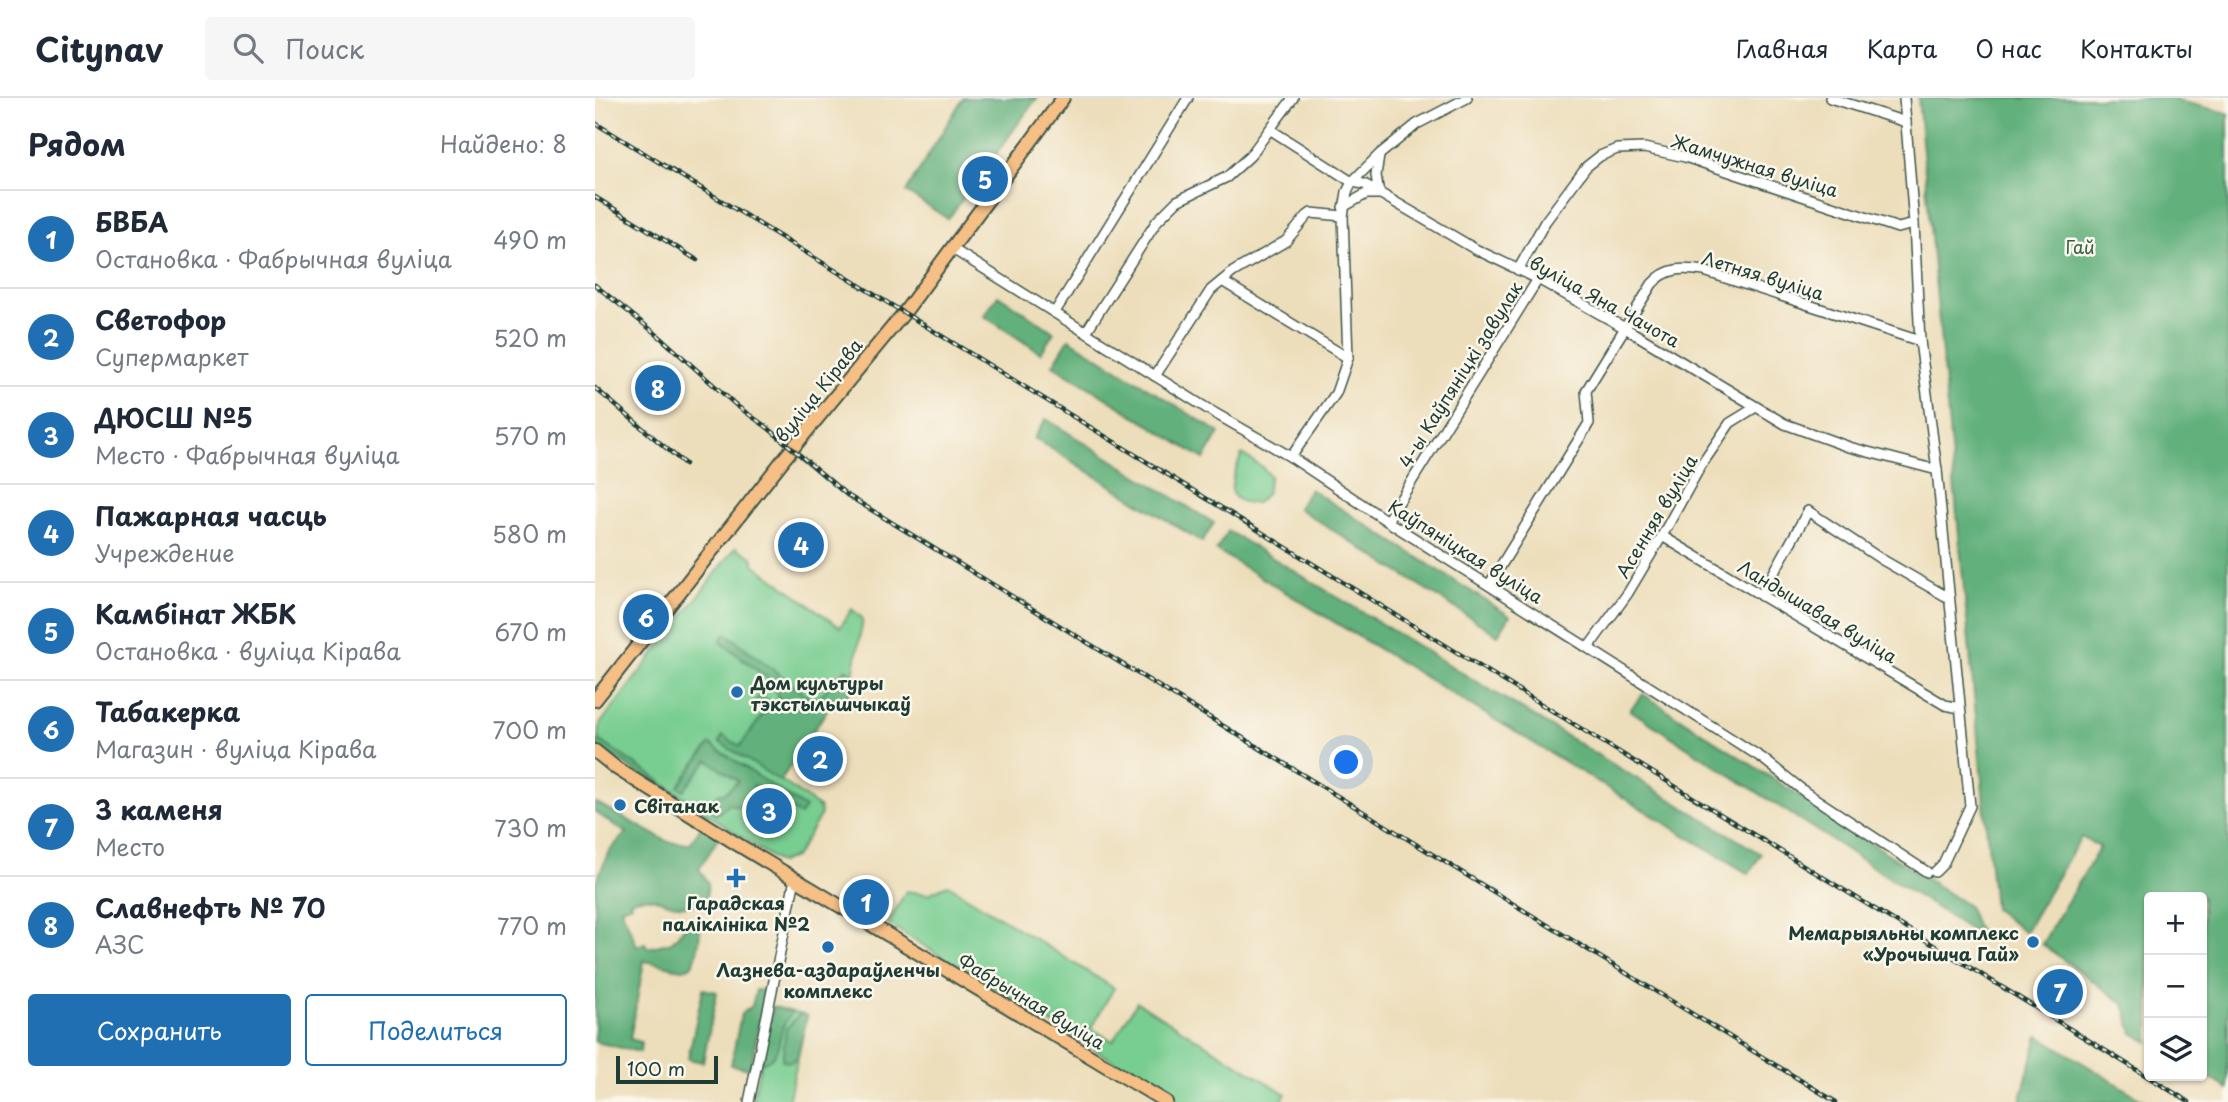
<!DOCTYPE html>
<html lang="ru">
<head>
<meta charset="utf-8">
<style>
  :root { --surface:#fff; --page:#f6f6f7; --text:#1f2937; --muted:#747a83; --line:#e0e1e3; --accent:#1f6fb2 }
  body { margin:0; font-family:"Playpen Sans",sans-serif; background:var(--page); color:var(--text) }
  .controls { position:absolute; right:21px; bottom:21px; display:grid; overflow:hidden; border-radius:7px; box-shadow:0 2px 5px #0004 }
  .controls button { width:63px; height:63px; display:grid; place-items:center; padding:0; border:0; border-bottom:2px solid var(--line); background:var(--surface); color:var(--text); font:35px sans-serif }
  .scale { position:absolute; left:21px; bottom:18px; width:102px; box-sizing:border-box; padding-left:7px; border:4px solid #1f3d34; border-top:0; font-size:19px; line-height:24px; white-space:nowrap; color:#1f3d34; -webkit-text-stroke:5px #fbf7ec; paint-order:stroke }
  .you { position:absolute; left:752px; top:665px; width:24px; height:24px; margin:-18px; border:5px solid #fff; border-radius:50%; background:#1a73e8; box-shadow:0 0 0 10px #1a73e833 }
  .badge { display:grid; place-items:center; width:46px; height:46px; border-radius:50%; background:var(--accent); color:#fff; font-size:23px; font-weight:700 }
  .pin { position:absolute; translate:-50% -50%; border:4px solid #fff; box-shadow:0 2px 7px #0006 }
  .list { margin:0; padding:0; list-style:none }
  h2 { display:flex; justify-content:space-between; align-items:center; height:91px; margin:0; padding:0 28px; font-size:30px }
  h2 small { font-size:23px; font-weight:400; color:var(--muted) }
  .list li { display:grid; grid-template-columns:46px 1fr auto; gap:21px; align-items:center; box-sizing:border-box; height:98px; padding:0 28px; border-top:2px solid var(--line) }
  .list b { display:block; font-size:26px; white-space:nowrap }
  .list p { margin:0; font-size:23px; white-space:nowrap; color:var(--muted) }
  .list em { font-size:23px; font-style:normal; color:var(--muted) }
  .actions { display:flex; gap:14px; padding:21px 28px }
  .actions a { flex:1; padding:16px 0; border:2px solid var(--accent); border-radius:7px; text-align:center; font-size:24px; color:var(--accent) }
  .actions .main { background:var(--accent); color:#fff }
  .icon { flex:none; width:38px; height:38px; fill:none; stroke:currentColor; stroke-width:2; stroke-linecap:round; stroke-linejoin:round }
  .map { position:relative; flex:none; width:1633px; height:1004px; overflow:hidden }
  header { display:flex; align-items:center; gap:42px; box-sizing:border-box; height:98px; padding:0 35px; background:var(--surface); border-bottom:2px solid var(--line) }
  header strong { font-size:33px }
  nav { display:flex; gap:38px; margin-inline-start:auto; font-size:24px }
  .search { width:490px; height:63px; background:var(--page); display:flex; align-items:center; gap:18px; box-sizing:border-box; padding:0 24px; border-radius:7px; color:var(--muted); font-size:26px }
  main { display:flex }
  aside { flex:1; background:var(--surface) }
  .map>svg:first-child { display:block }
  .green { fill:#78cd91; stroke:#4c8562; stroke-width:2 }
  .forest { fill:#62b07b; stroke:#407658; stroke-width:2 }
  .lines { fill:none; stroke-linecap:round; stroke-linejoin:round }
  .minor-casing { stroke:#3e5548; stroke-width:12 }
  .major-casing { stroke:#3e5548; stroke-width:16 }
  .minor { stroke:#fff; stroke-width:9 }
  .major { stroke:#f5bf86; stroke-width:12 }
  .rail-casing { stroke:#1f3d34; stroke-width:4.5 }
  .rail { stroke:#fbf7ec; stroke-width:2; stroke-dasharray:5; stroke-linecap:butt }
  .poi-dot { fill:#1f6fb2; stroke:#fbf7ec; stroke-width:2.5 }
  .labels { text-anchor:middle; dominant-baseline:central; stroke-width:5; stroke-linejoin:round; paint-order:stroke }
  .street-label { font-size:18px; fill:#1f3d34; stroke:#fbf7ec }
  .park-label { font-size:18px; fill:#35614b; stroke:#fbf7ec }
  .poi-label { font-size:18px; font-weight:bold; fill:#1f3d34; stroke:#fbf7ec; text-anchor:start }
</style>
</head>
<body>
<header>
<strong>Citynav</strong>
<div class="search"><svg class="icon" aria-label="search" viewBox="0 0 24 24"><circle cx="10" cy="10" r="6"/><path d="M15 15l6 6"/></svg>Поиск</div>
<nav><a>Главная</a><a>Карта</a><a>О нас</a><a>Контакты</a></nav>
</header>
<main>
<aside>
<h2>Рядом<small>Найдено: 8</small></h2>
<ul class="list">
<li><span class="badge">1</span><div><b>БВБА</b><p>Остановка · Фабрычная вуліца</p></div><em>490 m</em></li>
<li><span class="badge">2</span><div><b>Светофор</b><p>Супермаркет</p></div><em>520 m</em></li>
<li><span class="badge">3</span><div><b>ДЮСШ №5</b><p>Место · Фабрычная вуліца</p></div><em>570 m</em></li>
<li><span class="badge">4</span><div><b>Пажарная часць</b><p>Учреждение</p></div><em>580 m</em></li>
<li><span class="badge">5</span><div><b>Камбінат ЖБК</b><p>Остановка · вуліца Кірава</p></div><em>670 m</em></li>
<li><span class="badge">6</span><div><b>Табакерка</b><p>Магазин · вуліца Кірава</p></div><em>700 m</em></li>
<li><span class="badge">7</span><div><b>3 каменя</b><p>Место</p></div><em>730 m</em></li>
<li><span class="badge">8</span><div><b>Славнефть № 70</b><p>АЗС</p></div><em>770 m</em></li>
</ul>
<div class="actions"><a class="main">Сохранить</a><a>Поделиться</a></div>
</aside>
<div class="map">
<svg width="1633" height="1004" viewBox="0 0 1633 1004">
  <rect width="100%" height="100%" fill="#fbf7ec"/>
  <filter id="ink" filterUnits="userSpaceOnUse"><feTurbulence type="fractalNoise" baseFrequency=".0143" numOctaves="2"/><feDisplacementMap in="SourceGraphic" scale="14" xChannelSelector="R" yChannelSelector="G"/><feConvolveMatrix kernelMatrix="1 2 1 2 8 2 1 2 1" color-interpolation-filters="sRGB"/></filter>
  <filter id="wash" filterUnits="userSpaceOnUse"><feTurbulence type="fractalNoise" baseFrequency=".00686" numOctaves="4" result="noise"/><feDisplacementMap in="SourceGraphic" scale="28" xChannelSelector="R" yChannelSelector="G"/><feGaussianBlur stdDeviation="1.57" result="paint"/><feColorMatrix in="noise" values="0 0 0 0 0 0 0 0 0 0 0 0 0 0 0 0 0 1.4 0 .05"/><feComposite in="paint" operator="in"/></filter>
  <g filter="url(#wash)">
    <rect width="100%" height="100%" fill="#eddebb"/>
    <g class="green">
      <path d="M647,356L667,369L675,378L671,396L662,405C624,407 638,378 647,356Z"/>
      <polygon points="141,449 157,459 160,467 245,529 257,511 268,521 258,577 251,571 234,609 186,682 225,710 226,716 201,758 185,765 4,642 5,626"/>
      <polygon points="353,787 519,890 496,930 518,943 542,904 691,996 686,1004 586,1004 293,826 311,793 333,796"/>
      <polygon points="178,909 212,918 193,1004 157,1004"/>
    </g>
    <g class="forest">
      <polygon points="368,0 442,0 353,121 311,94"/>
      <polygon points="1323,0 1572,0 1633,15 1633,991 1607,975 1607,799 1554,799 1554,944 1538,935 1529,906 1447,846 1505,749 1486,739 1430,834 1399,811"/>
      <polygon points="403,197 459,234 446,255 389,218"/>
      <polygon points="474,241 625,335 609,361 458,267"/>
      <polygon points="451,321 619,425 607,444 439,340"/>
      <polygon points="715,391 915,518 903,537 703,410"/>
      <polygon points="633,433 1166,756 1154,776 621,452"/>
      <polygon points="131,535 216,601 223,601 250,571 258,577 254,598 247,601 244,600 234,609 185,683 124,644 128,638 145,648 170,614 159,606 164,598 179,606 184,600 177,584 125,543"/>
      <polygon points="1048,596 1373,808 1386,839 1035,612"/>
      <polygon points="4,642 114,716 111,720 0,647"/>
      <polygon points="115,646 210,710 205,717 159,688 147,710 134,706 121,717 114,710 124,695 130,695 143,683 113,662 89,692 83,689"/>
      <path d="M0,704L73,744L95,746L106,728L124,739L104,771L113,785L111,802C73,819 66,790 35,803L36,806L26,810L42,848L50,845L53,850L77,844L94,824L105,832C101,886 91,870 49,863L35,941L46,944L45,954L0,944V786L14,753L31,735L0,714Z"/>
      <polygon points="108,891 122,894 108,964 93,961"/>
      <polygon points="161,892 171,893 155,971 136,967 146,916 157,908"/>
      <path d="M178,909L197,914C194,919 190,924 188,929C181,947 187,958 166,965Z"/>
      <polygon points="205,916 212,918 202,961 194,964 187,962 191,931"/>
      <polygon points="1443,938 1444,938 1551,1004 1425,1004"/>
    </g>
  </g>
  <g filter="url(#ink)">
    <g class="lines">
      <defs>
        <g id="minor">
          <polyline points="1235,0 1311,24"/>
          <polyline points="1309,0 1319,126 1325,243 1342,372 1375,708 1348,766 1340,774"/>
          <polyline points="676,32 757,84 769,86 880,151 943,181 1030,230 1190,326 1254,349 1342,372"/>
          <polyline points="748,109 771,96 784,96 781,77 784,58"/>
          <polyline points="356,150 616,313 696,359 792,423 1167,660 1210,694 1332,774"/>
          <polyline points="923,172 950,124 991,69 1005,58 1022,51 1049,50 1090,59 1303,130 1319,126"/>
          <polyline points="627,183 753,260"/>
          <polyline points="460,214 593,0"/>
          <polyline points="491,234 562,123 582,103 632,79 655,58 698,0"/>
          <polyline points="560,278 616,192 638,174 691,143 712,118 716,115 748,118"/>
          <polyline points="696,359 741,295 753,260 748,118 752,94 757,84 785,56 822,26 872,0"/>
          <polyline points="792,423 943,181"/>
          <polyline points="1067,438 1350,607 1365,610"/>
          <path d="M894,487L994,325L991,293L1057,186C1072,169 1088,170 1109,173L1325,243"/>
          <polyline points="1166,498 1213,413 1286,461 1354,500"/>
          <polyline points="993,550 1033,495 1067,438 1105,369 1135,325 1161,309"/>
          <polyline points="154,1004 200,781"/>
        </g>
        <g id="major">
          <polyline points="0,602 188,362 309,215 468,0"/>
          <polyline points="0,653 21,670 142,746 571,1004"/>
        </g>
      </defs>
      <use href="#minor" class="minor-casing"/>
      <use href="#major" class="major-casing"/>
      <use href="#minor" class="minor"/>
      <use href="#major" class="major"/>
      <defs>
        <g id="rail">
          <polyline points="0,25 1594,1004"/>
          <polyline points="0,99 102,162"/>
          <polyline points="0,187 65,239 142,308 173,330 252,397 1241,1004"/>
          <polyline points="0,290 90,366"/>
        </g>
      </defs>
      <use href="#rail" class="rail-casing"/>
      <use href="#rail" class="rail"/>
    </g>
  </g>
  <g class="poi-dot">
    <circle cx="142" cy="594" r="7"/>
    <circle cx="25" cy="707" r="7"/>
    <path d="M137.5 769.5h7v7h7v7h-7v7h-7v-7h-7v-7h7z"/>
    <circle cx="1438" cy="844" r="7"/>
    <circle cx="233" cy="849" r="7"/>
  </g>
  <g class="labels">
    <g class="street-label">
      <text transform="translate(1160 67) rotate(17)">Жамчужная вуліца</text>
      <text transform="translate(1168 177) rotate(17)">Летняя вуліца</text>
      <text transform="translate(1010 203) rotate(29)">вуліца Яна Чачота</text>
      <text transform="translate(865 276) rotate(-58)">4-ы Каўпяніцкі завулак</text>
      <text transform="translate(223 292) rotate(-51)">вуліца Кірава</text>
      <text transform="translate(1061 418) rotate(-59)">Асенняя вуліца</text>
      <text transform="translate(871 453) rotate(32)">Каўпяніцкая вуліца</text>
      <text transform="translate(1223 513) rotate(31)">Ландышавая вуліца</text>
      <text transform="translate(437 903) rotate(31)">Фабрычная вуліца</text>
    </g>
    <g class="park-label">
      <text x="1485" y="148">Гай</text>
    </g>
    <g class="poi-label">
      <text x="156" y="584">Дом культуры<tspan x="156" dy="21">тэкстыльшчыкаў</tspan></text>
      <text x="39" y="707">Світанак</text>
      <text x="141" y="804" text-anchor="middle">Гарадская<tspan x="141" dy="21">паліклініка №2</tspan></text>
      <text x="1424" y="834" text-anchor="end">Мемарыяльны комплекс<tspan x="1424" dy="21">«Урочышча Гай»</tspan></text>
      <text x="233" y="871" text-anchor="middle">Лазнева-аздараўленчы<tspan x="233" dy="21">комплекс</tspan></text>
    </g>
  </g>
</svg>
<div class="controls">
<button>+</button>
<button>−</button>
<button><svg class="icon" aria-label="layers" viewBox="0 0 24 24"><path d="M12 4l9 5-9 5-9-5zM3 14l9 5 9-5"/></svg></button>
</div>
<div class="scale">100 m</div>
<div class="you"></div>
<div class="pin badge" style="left:271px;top:804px">1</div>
<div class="pin badge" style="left:225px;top:661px">2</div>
<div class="pin badge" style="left:174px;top:713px">3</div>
<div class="pin badge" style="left:206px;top:447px">4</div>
<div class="pin badge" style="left:390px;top:81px">5</div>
<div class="pin badge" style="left:51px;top:519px">6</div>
<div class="pin badge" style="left:1465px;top:894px">7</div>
<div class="pin badge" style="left:63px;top:290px">8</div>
</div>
</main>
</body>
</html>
